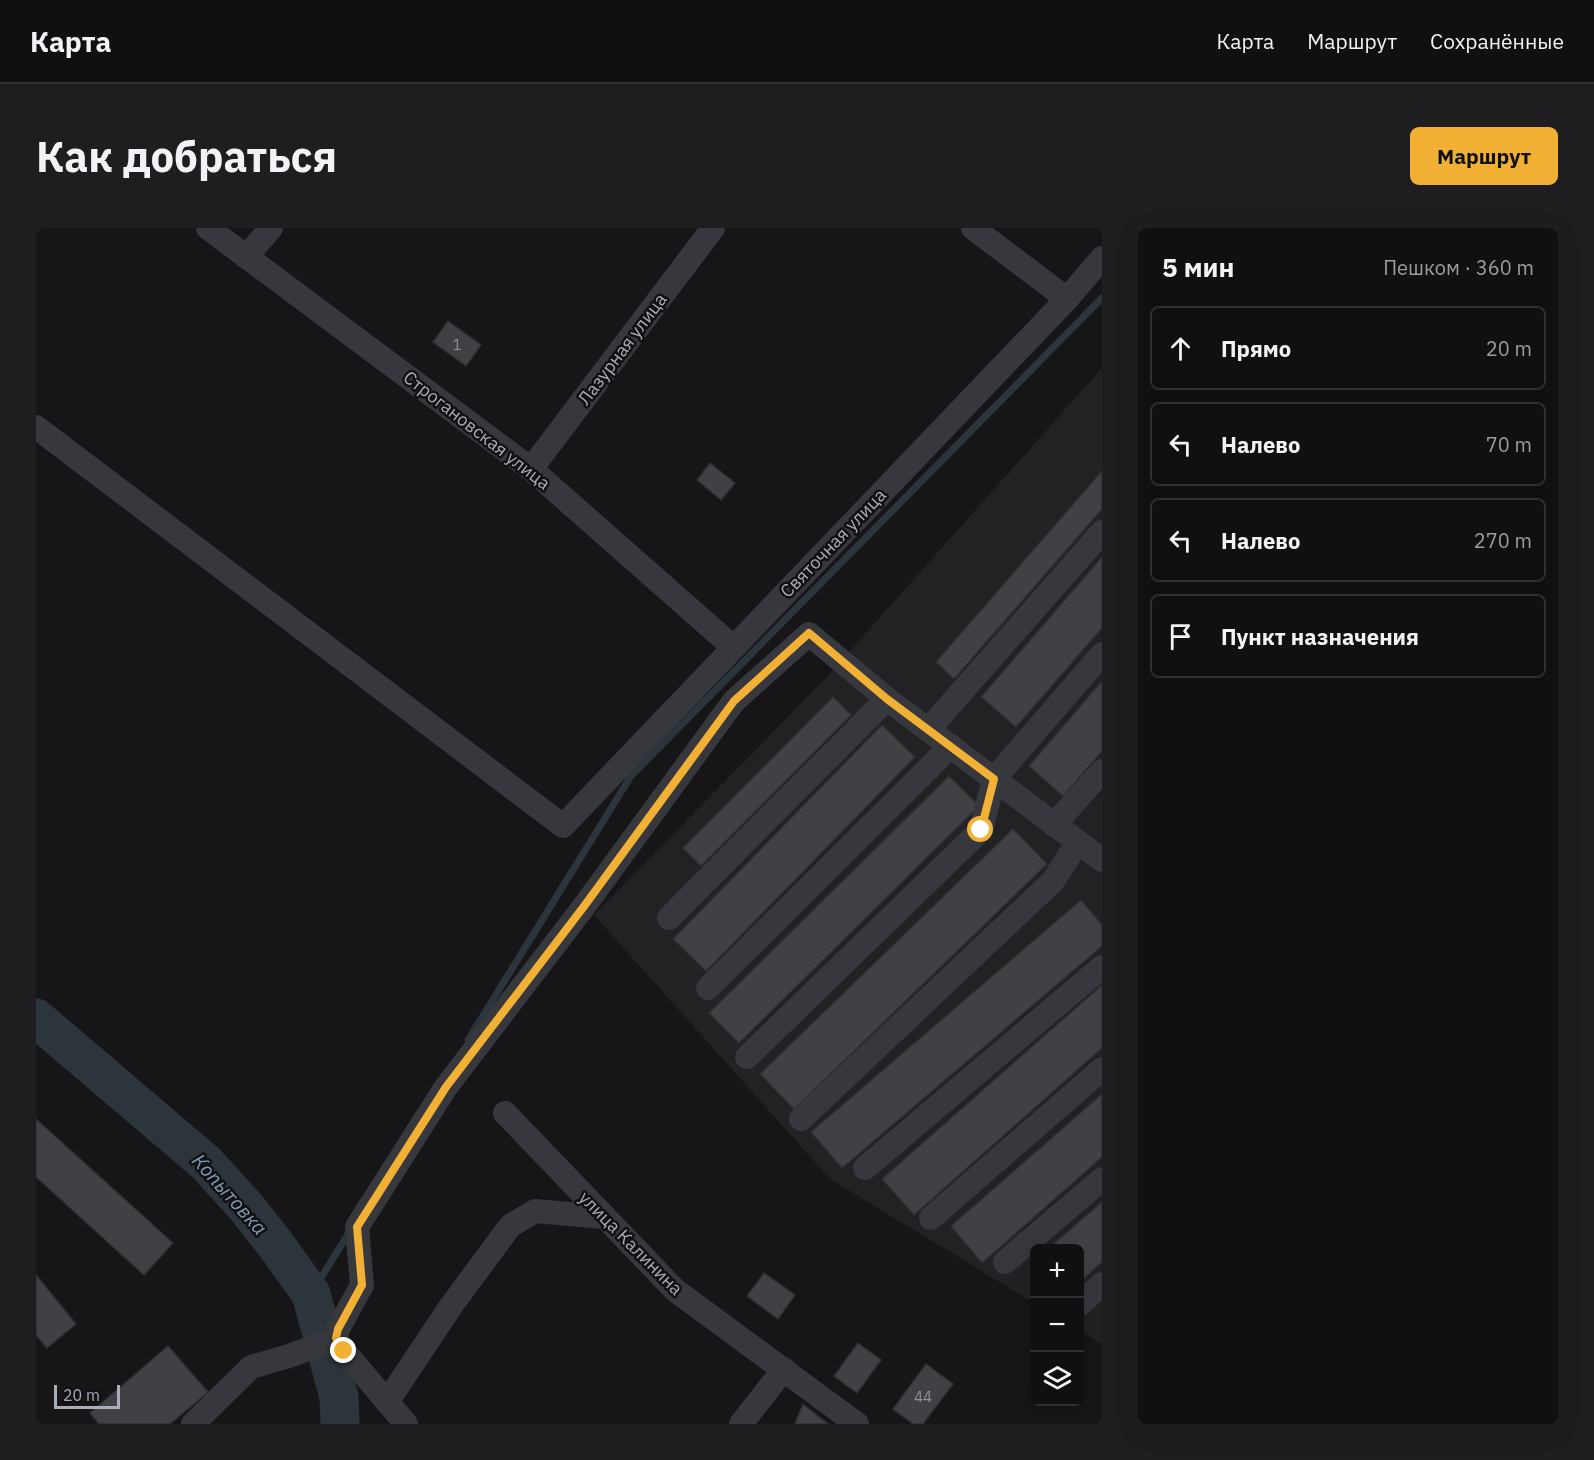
<!DOCTYPE html>
<html lang="ru">
<head>
<meta charset="utf-8">
<style>
  :root { --surface:#101012; --page:#1e1e20; --text:#f1f3f6; --muted:#9c9d9f; --line:#303032; --accent:#f2b134 }
  body { margin:0; font-family:"IBM Plex Sans",sans-serif; background:var(--page); color:var(--text) }
  .controls { position:absolute; right:18px; bottom:18px; display:grid; overflow:hidden; border-radius:9px; box-shadow:0 6px 24px #0002 }
  .controls button { width:54px; height:54px; display:grid; place-items:center; padding:0; border:0; border-bottom:2px solid var(--line); background:var(--surface); color:var(--text); font:30px sans-serif }
  .scale { position:absolute; left:18px; bottom:15px; width:66px; box-sizing:border-box; padding-left:6px; border:3px solid #a8adb8; border-top:0; font-size:16px; line-height:21px; white-space:nowrap; color:#a8adb8; -webkit-text-stroke:4px #111113; paint-order:stroke }
  .stop { position:absolute; width:18px; height:18px; margin:-14px; border:4px solid #f2b134; border-radius:50%; background:#fff }
  .stop.end { background:#f2b134; border-color:#fff; box-shadow:0 2px 6px #0008 }
  .list { margin:0; padding:0; list-style:none }
  h2 { display:flex; justify-content:space-between; align-items:center; height:78px; margin:0; padding:0 24px; font-size:26px }
  h2 small { font-size:20px; font-weight:400; color:var(--muted) }
  .list li { display:grid; grid-template-columns:39px 1fr auto; gap:18px; align-items:center; box-sizing:border-box; height:84px; margin:0 12px 12px; padding:0 12px; border:2px solid var(--line); border-radius:9px }
  .list b { display:block; font-size:22px; white-space:nowrap }
  .list em { font-size:20px; font-style:normal; color:var(--muted) }
  .icon { flex:none; width:33px; height:33px; fill:none; stroke:currentColor; stroke-width:2; stroke-linecap:round; stroke-linejoin:round }
  .map { position:relative; flex:none; width:1066px; height:1196px; overflow:hidden; border-radius:9px }
  header { display:flex; align-items:center; gap:36px; box-sizing:border-box; height:84px; padding:0 30px; background:var(--surface); border-bottom:2px solid var(--line) }
  header strong { font-size:28px }
  nav { display:flex; gap:33px; margin-inline-start:auto; font-size:21px }
  .intro { display:flex; align-items:center; justify-content:space-between; box-sizing:border-box; height:144px; padding:0 36px }
  h1 { margin:0; font-size:42px }
  .button { padding:15px 27px; border-radius:9px; background:var(--accent); color:#111; font-size:21px; font-weight:700 }
  main { display:flex; gap:36px; padding:0 36px }
  aside { flex:1; background:var(--surface); border-radius:9px; box-shadow:0 6px 24px #0002 }
  .map>svg:first-child { display:block }
  .built { fill:#222225 }
  .lines { fill:none; stroke-linecap:round; stroke-linejoin:round }
  .stream { stroke:#2c353c; stroke-width:7 }
  .river { stroke:#2c353c; stroke-width:39 }
  .building { fill:#404145; stroke:#303034; stroke-width:1.5 }
  .minor { stroke:#37383d; stroke-width:24 }
  .route { stroke:#f2b134; stroke-width:8 }
  .labels { text-anchor:middle; dominant-baseline:central; stroke-width:5; stroke-linejoin:round; paint-order:stroke }
  .number-label { font-size:15px; fill:#8e929b }
  .street-label { font-size:18px; fill:#a8adb8; stroke:#111113 }
  .water-label { font-size:20px; font-style:italic; fill:#7f9bb3; stroke:#111113 }
</style>
</head>
<body>
<header>
<strong>Карта</strong>
<nav><a>Карта</a><a>Маршрут</a><a>Сохранённые</a></nav>
</header>
<div class="intro"><h1>Как добраться</h1><a class="button">Маршрут</a></div>
<main>
<div class="map">
<svg width="1066" height="1196" viewBox="0 0 1066 1196">
  <rect width="100%" height="100%" fill="#161618"/>
  <polygon class="built" points="1066,140 1066,1116 1044,1102 1044,1020 999,1020 998,1075 794,951 558,687 788,452"/>
  <g class="lines">
    <g class="stream">
      <polyline points="432,812 595,548 1066,70"/>
      <polyline points="275,1066 314,1003"/>
    </g>
    <polyline class="river" points="0,790 170,935 210,979 240,1017 275,1066 303,1169 304,1196"/>
  </g>
  <g class="building">
    <polygon points="412,93 445,117 430,138 397,114"/>
    <polygon points="674,235 699,255 685,272 661,252"/>
    <polygon points="1066,243 1066,281 918,451 900,434"/>
    <polygon points="1066,329 1066,400 980,499 945,469"/>
    <polygon points="1066,453 1066,523 1027,568 993,538"/>
    <polygon points="797,469 815,487 665,638 647,620"/>
    <polygon points="846,497 879,529 670,743 637,711"/>
    <polygon points="913,548 943,578 703,815 673,785"/>
    <polygon points="977,601 1011,636 758,881 724,846"/>
    <polygon points="1045,672 1066,697 1066,718 806,940 775,904"/>
    <polygon points="1066,757 1066,820 878,987 846,951"/>
    <polygon points="1066,866 1066,929 946,1035 915,998"/>
    <polygon points="0,891 137,1015 108,1047 0,949"/>
    <polygon points="1066,974 1066,1034 1044,1054 1044,1020 1013,1020"/>
    <polygon points="728,1045 759,1067 742,1091 711,1068"/>
    <polygon points="0,1047 40,1096 11,1120 0,1107"/>
    <polygon points="822,1115 845,1132 821,1165 798,1148"/>
    <polygon points="132,1118 172,1164 134,1196 63,1196 54,1185"/>
    <polygon points="890,1136 917,1156 887,1196 877,1196 857,1181"/>
    <polygon points="767,1176 792,1196 759,1196"/>
  </g>
  <g class="lines">
    <g class="minor">
      <polyline points="172,0 495,241 697,419"/>
      <polyline points="937,0 1031,71"/>
      <polyline points="210,29 235,0"/>
      <polyline points="0,199 527,598 1031,71 1066,30"/>
      <polyline points="495,241 677,0"/>
      <polyline points="892,502 1066,304"/>
      <polyline points="1018,597 1066,543"/>
      <polyline points="633,690 851,471"/>
      <polyline points="672,760 915,518"/>
      <polyline points="711,829 945,602 958,551 1066,426"/>
      <polyline points="469,885 639,1062 821,1196"/>
      <polyline points="765,891 1017,653 1042,614"/>
      <polyline points="829,940 1066,739"/>
      <polyline points="895,990 1066,841"/>
      <polyline points="969,1034 1066,951"/>
      <polyline points="1044,1076 1066,1056"/>
      <polyline points="351,1174 415,1078 474,998 499,983 568,989"/>
      <polyline points="157,1196 215,1139 253,1128 300,1111"/>
      <polyline points="370,1196 308,1123 300,1111 302,1101 326,1057 321,999 410,859 549,677 698,473 773,406 851,471 1066,632"/>
      <polyline points="705,1196 748,1141"/>
    </g>
  </g>
  <g class="lines">
    <polyline class="route" points="308,1123 300,1110 302,1101 326,1057 321,999 410,859 549,677 698,473 773,405 851,471 958,551 945,602"/>
  </g>
  <g class="labels">
    <g class="number-label">
      <text x="421" y="116">1</text>
      <text x="887" y="1168">44</text>
    </g>
    <g class="street-label">
      <text transform="translate(586 121) rotate(-53)">Лазурная улица</text>
      <text transform="translate(441 202) rotate(38)">Строгановская улица</text>
      <text transform="translate(797 315) rotate(-46)">Святочная улица</text>
      <text transform="translate(595 1015) rotate(45)">улица Калинина</text>
    </g>
    <g class="water-label">
      <text transform="translate(194 966) rotate(48)">Копытовка</text>
    </g>
  </g>
</svg>
<div class="controls">
<button>+</button>
<button>−</button>
<button><svg class="icon" aria-label="layers" viewBox="0 0 24 24"><path d="M12 4l9 5-9 5-9-5zM3 14l9 5 9-5"/></svg></button>
</div>
<div class="scale">20 m</div>
<div class="stop" style="left:945px;top:602px"></div>
<div class="stop end" style="left:308px;top:1123px"></div>
</div>
<aside>
<h2>5 мин<small>Пешком · 360 m</small></h2>
<ul class="list">
<li><svg class="icon" aria-label="ahead" viewBox="0 0 24 24"><path d="M12 20V5M6 11l6-6 6 6"/></svg><div><b>Прямо</b></div><em>20 m</em></li>
<li><svg class="icon" aria-label="left" viewBox="0 0 24 24"><path d="M17 20v-9H6M10 6l-5 5 5 5"/></svg><div><b>Налево</b></div><em>70 m</em></li>
<li><svg class="icon" aria-label="left" viewBox="0 0 24 24"><path d="M17 20v-9H6M10 6l-5 5 5 5"/></svg><div><b>Налево</b></div><em>270 m</em></li>
<li><svg class="icon" aria-label="arrive" viewBox="0 0 24 24"><path d="M6 21V4h12l-3 4 3 4H6"/></svg><div><b>Пункт назначения</b></div></li>
</ul>
</aside>
</main>
</body>
</html>
